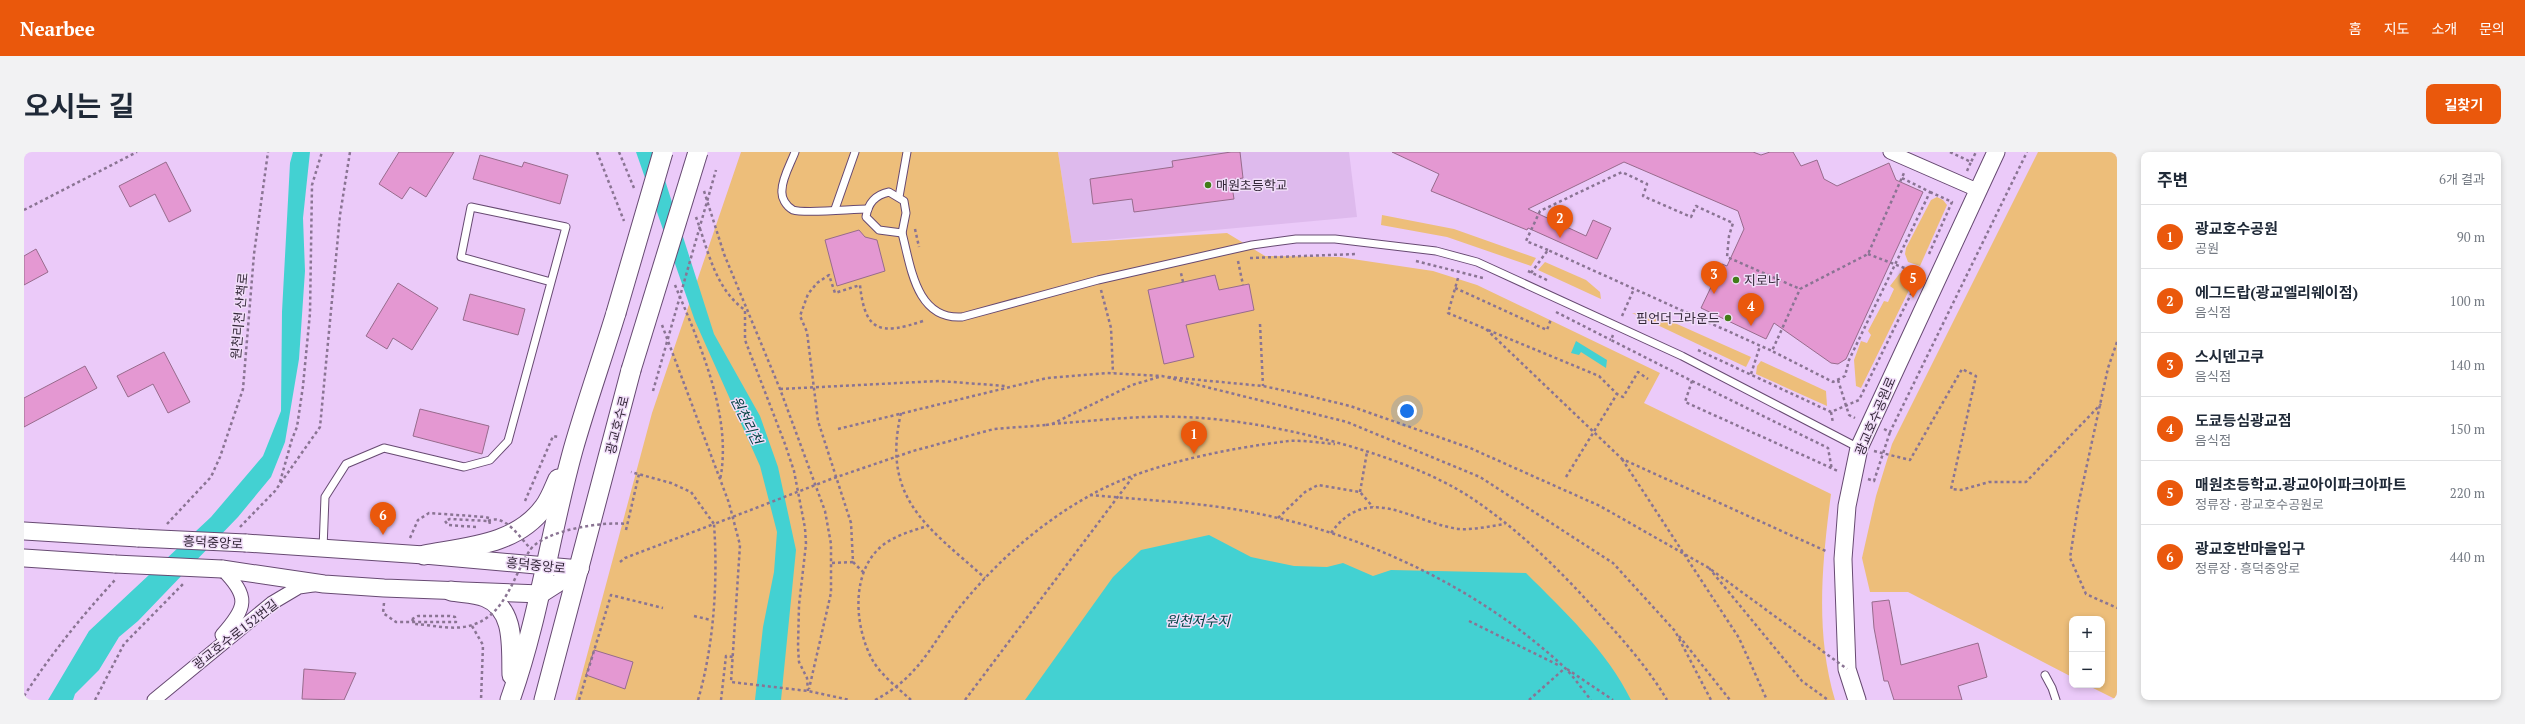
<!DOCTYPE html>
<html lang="ko">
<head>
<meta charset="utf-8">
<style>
  :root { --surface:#fff; --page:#f2f2f3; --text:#1f2937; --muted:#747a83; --line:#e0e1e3; --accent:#ea580c }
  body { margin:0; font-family:"PT Serif","Noto Sans KR",serif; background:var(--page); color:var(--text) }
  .controls { position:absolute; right:12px; bottom:12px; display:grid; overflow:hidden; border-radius:8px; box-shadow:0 2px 6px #0003 }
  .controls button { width:36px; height:36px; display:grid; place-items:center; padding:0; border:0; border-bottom:1px solid var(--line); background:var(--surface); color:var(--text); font:20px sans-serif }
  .you { position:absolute; left:1383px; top:259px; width:14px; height:14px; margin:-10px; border:3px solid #fff; border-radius:50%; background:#1a73e8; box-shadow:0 0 0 6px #1a73e833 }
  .badge { display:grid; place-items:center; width:26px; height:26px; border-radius:50%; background:var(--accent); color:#fff; font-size:13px; font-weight:700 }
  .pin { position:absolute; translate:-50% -33px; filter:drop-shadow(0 1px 2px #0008) }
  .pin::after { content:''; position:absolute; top:21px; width:14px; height:12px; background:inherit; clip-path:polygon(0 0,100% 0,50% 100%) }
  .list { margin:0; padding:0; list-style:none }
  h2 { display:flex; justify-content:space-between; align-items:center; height:52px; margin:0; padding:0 16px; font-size:17px }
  h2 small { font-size:13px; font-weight:400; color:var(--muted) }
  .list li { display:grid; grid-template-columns:26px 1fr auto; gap:12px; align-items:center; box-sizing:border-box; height:64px; padding:0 16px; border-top:1px solid var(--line) }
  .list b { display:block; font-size:15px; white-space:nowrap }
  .list p { margin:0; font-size:13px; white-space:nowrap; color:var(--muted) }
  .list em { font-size:13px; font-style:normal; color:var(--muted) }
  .map { position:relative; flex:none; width:2093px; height:548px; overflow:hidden; border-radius:8px }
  header { display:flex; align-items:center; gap:24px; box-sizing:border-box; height:56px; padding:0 20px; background:var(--accent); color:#fff }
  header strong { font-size:19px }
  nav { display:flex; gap:22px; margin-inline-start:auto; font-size:14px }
  .intro { display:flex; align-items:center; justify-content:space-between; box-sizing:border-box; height:96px; padding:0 24px }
  h1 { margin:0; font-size:28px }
  .button { padding:10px 18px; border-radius:8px; background:var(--accent); color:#fff; font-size:14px; font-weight:700 }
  main { display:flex; gap:24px; padding:0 24px }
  aside { flex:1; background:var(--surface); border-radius:8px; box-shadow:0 2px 6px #0003 }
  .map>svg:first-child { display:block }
  .built { fill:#debaed }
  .green { fill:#edbe7a }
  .water { fill:#43d1d2 }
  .building { fill:#e498d2; stroke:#976b8c }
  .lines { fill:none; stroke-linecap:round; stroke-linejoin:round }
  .service-casing { stroke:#674a72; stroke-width:9 }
  .minor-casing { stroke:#674a72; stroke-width:15 }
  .tertiary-casing { stroke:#674a72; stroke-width:19 }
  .secondary-casing { stroke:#674a72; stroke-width:21 }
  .path { stroke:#8a7493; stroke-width:2.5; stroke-dasharray:3 3; stroke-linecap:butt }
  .service { stroke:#fff; stroke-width:7 }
  .minor { stroke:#fff; stroke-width:13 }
  .tertiary { stroke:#fff; stroke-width:17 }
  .secondary { stroke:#fff; stroke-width:19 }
  .tertiary-bridge-casing { stroke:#674a72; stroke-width:19; stroke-linecap:butt }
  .secondary-bridge-casing { stroke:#674a72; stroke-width:21; stroke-linecap:butt }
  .path-bridge { stroke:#8a7493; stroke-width:2.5; stroke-dasharray:3 3; stroke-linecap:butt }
  .tertiary-bridge { stroke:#fff; stroke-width:17 }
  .secondary-bridge { stroke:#fff; stroke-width:19 }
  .poi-dot { fill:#417c18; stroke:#f1ddf9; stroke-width:1.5 }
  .labels { text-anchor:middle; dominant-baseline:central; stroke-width:3; stroke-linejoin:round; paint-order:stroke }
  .poi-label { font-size:13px; fill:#342839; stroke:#f1ddf9; text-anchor:start }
  .street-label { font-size:13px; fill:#342839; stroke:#f1ddf9 }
  .water-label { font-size:14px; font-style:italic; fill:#004142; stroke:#f1ddf9 }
</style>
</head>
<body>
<header>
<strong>Nearbee</strong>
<nav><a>홈</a><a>지도</a><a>소개</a><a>문의</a></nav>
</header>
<div class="intro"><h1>오시는 길</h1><a class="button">길찾기</a></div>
<main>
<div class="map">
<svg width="2093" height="548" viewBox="0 0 2093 548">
  <rect width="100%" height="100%" fill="#ebcaf9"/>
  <polygon class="built" points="1034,0 1325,0 1333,65 1048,91"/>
  <g class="green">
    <path d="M717,0H1034L1048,91L1203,81L1241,104L1315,105L1409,119L1453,133L1636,221L1620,251L1807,342C1798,411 1791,481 1811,548H551L628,261Z"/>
    <polygon points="2014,0 2093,0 2093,548 2063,533 2078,533 2078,467 2048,467 2048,525 1884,440 1846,440 1838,406 1852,344 1868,292"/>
    <polygon points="1913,45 1919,48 1923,53 1896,114 1884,110 1881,102 1882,96 1907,48"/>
    <polygon points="1358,63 1430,77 1512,106 1507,114 1423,85 1357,73"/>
    <polygon points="1521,110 1562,128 1576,140 1577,147 1514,118"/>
    <polygon points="1876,121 1891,126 1837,236 1832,234 1830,208 1837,189 1843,191 1847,183 1844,179 1860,149 1864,150 1870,137 1866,134"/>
    <polygon points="1608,161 1635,164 1727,205 1722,215"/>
    <polygon points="1737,209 1802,239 1803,254 1732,222 1733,214"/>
  </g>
  <g class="water">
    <polygon points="269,0 286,0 279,66 281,119 275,207 261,290 247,325 214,365 114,469 95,485 75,518 51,542 49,548 24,548 65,479 187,365 239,304 257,259 258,160 266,11"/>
    <polygon points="612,0 632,0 690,182 736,264 754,315 772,398 757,548 731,548 739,475 750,420 753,380 736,314 671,169"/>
    <polygon points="1552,189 1583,208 1582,216 1557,200 1555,203 1547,201"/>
    <path d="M1185,383L1227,405L1270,414L1303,415L1319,411L1349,424L1367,418L1502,421C1540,459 1583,499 1607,548H1001L1089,425L1117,398Z"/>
  </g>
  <g class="building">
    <polygon points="375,0 430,0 402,45 386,35 378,47 355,32"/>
    <polygon points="1207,0 1216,0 1219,26 1207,28 1210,47 1110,60 1108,47 1069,52 1066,27 1149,15 1148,9"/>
    <polygon points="1368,0 1729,0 1737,3 1746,0 1769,0 1777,14 1793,8 1800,27 1813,34 1865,11 1872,28 1899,40 1822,207 1814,212 1807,211 1750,171 1742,187 1677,156 1698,112 1703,114 1720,77 1714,59 1600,10 1504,57 1562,84 1569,68 1587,76 1573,107 1504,76 1503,78 1407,39 1415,22"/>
    <polygon points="456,3 498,15 500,10 544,23 536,52 449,27"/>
    <polygon points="142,10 167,59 145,70 131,42 106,55 95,34"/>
    <polygon points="835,78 841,85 853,88 861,119 813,134 801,88"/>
    <polygon points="12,97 24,120 0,133 0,104"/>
    <polygon points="1191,123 1195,138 1225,132 1230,158 1162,173 1170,205 1140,212 1124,138"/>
    <polygon points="374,131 414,156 388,198 369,186 363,197 342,184"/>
    <polygon points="446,142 501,157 494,183 439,168"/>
    <polygon points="140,200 166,250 144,261 129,232 104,245 93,224"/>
    <polygon points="61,214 73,236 0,275 0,246"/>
    <polygon points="396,257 465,274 458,302 389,284"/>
    <polygon points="1865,448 1877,513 1954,491 1963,525 1934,534 1938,548 1870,548 1864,529 1860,529 1850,476 1848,450"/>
    <polygon points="570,498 609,510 601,537 562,523"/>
    <polygon points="280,517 332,521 320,548 278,547"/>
  </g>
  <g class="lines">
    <defs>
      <g id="service">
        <path d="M771,0C767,11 758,26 758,38C757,46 762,54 769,58C781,62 828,57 844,57"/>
        <path d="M865,40L880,49L882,61L878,81L855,78L842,65C844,51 851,43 865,40Z"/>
        <polyline points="875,45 883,0"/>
        <polyline points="811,57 831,0"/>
        <path d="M878,81C887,115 892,168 938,165L1074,128L1228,93L1272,87H1311L1412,99L1453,110L1658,204L1835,296"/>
        <polyline points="299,397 301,345 322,312 360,296 440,315 466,308 484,289 542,75 447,55 437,105 527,130"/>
        <polyline points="2021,523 2028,536 2032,548"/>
      </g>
      <g id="minor">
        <polyline points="1866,0 1953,38"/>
        <path d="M198,483C223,455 226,445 198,417"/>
        <polyline points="130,548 248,451 275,435 289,433"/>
      </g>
      <g id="tertiary">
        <polyline points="0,379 114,386"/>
        <polyline points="222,391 400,403 556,417"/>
        <polyline points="0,406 91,412"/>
        <polyline points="198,417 300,432 360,436 517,442 556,417"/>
        <polyline points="1833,548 1823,517 1819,407 1823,354 1835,296 1972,0"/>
      </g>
      <g id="secondary">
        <path d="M400,403C443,395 492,393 520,355C526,347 530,336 534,327"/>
        <path d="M427,439C437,441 450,441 461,445C492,457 487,496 488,523"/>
        <path d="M486,548C515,467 526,381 549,298C562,252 578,207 592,161"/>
        <polyline points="520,548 607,218"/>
      </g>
    </defs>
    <use href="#service" class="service-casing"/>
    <use href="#minor" class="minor-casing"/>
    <use href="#tertiary" class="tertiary-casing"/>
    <use href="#secondary" class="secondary-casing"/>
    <g class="path">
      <polyline points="573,0 600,69"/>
      <polyline points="595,0 610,36"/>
      <polyline points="1926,0 1947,10 1952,0"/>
      <polyline points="1943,19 1947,10"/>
      <polyline points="1878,26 1906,40 1825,208 1821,224 1809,230 1748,199 1776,137 1844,102 1880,21"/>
      <polyline points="680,39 700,102 756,237 801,359 807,392 807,441 785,537"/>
      <polyline points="0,58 113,0"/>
      <path d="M672,65C684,98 691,137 721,158V188L761,292L770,319L781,376L782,392L775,453L774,495L775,510L783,526L784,539"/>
      <polyline points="891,77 895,95"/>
      <polyline points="1524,98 1502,89 1516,59 1598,20 1623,32 1619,44 1667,65 1672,54 1709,71 1705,84 1703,105 1776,137"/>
      <polyline points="1844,102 1896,122"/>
      <polyline points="1905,102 1928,50 1906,40"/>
      <polyline points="1226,106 1333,102"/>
      <polyline points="1214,109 1219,133"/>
      <polyline points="1392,109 1459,126"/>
      <polyline points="1504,119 1525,129"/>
      <polyline points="1507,121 1524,98 1748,199"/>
      <polyline points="1434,126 1424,161 1462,177 1598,307 1804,400"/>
      <polyline points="1159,130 1157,121 1159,120"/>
      <path d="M651,133C675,191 709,264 696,328"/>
      <polyline points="1431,136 1523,178 1527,167"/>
      <polyline points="1077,138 1087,176 1089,221"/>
      <polyline points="1532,160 1587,188"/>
      <polyline points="1598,164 1610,137"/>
      <polyline points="1236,172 1239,234"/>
      <polyline points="638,173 705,351 716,393 707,530 784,539 826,548"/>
      <polyline points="1464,178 1575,224 1593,242"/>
      <polyline points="1589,183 1587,188 1668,229 1661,250 1814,319"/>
      <polyline points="2093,190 2084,216 2054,354 2046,406 2062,442 2093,456"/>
      <polyline points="1674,198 1807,260 1835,248 1888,140"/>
      <polyline points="1727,222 1736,194"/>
      <polyline points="1144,225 1239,234 1281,243"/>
      <polyline points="1814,228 1825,263 1831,266"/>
      <polyline points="1668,229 1804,296 1808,318"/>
      <polyline points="756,237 915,229 982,234"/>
      <polyline points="1807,260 1809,271"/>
      <path d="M877,261C857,347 904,375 961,426"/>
      <path d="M1028,272C1071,269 1115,263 1158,265C1240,267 1377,300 1446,345C1491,375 1531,413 1567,453C1594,482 1623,514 1643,548"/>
      <polyline points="1022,273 1028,272 1108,233 1135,225"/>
      <polyline points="814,277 1023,226 1083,221 1138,224 1323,270 1456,325 1589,411 1651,479 1687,548"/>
      <polyline points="1860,277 1866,280 2003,0"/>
      <polyline points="1850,299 1886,308 1938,217 1952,224 1927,337 1937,338 1965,330 2002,330 2077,252"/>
      <polyline points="1598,307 1715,486 1743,548"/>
      <polyline points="1542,325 1593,242 1599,245 1614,220 1624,227"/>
      <polyline points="1844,327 1850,329 1866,280"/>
      <polyline points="256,330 268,287 273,275 279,234 286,161 288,33 298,0"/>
      <polyline points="1336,340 1343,300"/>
      <path d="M1066,343C1119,348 1174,350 1226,360C1341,382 1455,436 1540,515C1550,525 1558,537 1567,548"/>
      <polyline points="501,349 529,284 535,285"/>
      <polyline points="1254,366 1281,340 1294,333 1336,340 1349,355"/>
      <polyline points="143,372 187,325 196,305 219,237 230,102 244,0"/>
      <polyline points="216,375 251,339 296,275 316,63 326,0"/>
      <polyline points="452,375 424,373 421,369 426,367 464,369"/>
      <polyline points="602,378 615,322"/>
      <path d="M1307,381C1344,329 1388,371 1435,377C1451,378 1466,374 1481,372"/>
      <polyline points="386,386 394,368 405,361 461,365 465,366 466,373"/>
      <polyline points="596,410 601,406 690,372 667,340 647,331 607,320"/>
      <polyline points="829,410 840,421"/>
      <path d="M808,411L829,410L827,371L794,269L783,180L776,164L784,142L793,131L805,123L811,141L836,133C841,181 857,183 899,169"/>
      <polyline points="1685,416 1778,529 1804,548"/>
      <polyline points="360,451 359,461 372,470 432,470 431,465 426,464 394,464 388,467"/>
      <polyline points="670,464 687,468"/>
      <polyline points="1445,469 1536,514"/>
      <polyline points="448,474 459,493 457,548"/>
      <polyline points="1655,484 1706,548"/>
      <polyline points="1543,517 1589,548"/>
      <path d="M0,544C27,502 57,465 91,428"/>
      <polyline points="71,548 100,492 160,431"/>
      <polyline points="555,548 587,443 639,456"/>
      <path d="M674,548C690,493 694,429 690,372L698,369"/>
      <polyline points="697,548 702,504 709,505"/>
      <path d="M851,548C901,522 910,484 945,444C978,405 1020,369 1065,344C1118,313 1205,296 1265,289C1280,288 1296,291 1311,292"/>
      <path d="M887,548C874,536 858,524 849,509C830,475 826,419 859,393C872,383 888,379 903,374"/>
      <polyline points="941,548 1108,326"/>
      <polyline points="1505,548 1541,516"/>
    </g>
    <use href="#service" class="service"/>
    <use href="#minor" class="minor"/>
    <use href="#tertiary" class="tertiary"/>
    <use href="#secondary" class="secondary"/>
    <defs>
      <g id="tertiary-bridge">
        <polyline points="114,386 222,391"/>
        <polyline points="91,412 198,417"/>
      </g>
      <g id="secondary-bridge">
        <polyline points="592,161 639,0"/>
        <polyline points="607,218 674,0"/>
      </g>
    </defs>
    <use href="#tertiary-bridge" class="tertiary-bridge-casing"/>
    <use href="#secondary-bridge" class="secondary-bridge-casing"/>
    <g class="path-bridge">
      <polyline points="629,239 692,18"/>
      <polyline points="1281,243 1326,254 1446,296 1576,354 1685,416 1823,517"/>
      <path d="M464,369C481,361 496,386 507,397"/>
      <polyline points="698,369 807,327 889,299 970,277 1022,273"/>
      <path d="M388,467L391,472C409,473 431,479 448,473C482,463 489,424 506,398C520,378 581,369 603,372"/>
    </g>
    <use href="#tertiary-bridge" class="tertiary-bridge"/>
    <use href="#secondary-bridge" class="secondary-bridge"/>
  </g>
  <g class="poi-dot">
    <circle cx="1184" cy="33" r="4"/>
    <circle cx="1712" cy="128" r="4"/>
    <circle cx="1704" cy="166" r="4"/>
  </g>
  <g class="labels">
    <g class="poi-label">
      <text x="1192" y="33">매원초등학교</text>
      <text x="1720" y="128">지로나</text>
      <text x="1696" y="166" text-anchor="end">핌언더그라운드</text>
    </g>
    <g class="street-label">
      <text transform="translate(215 164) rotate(-85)">원천리천 산책로</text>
      <text transform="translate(1851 264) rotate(-67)">광교호수공원로</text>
      <text transform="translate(593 273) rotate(-76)">광교호수로</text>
      <text transform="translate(189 390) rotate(3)">흥덕중앙로</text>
      <text transform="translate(512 413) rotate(6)">흥덕중앙로</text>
      <text transform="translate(211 482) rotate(-38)">광교호수로152번길</text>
    </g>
    <g class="water-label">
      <text transform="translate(723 268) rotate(63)">원천리천</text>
      <text x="1174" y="468">원천저수지</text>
    </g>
  </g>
</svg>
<div class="controls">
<button>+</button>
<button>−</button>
</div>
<div class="you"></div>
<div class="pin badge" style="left:1170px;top:302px">1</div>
<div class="pin badge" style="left:1536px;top:86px">2</div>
<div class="pin badge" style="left:1690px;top:142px">3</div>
<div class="pin badge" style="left:1727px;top:174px">4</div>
<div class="pin badge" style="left:1889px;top:146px">5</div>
<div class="pin badge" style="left:359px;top:383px">6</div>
</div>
<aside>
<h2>주변<small>6개 결과</small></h2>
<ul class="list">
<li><span class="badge">1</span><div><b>광교호수공원</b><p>공원</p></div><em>90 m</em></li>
<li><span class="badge">2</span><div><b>에그드랍(광교엘리웨이점)</b><p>음식점</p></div><em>100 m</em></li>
<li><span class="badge">3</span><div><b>스시덴고쿠</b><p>음식점</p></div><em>140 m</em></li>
<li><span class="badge">4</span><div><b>도쿄등심광교점</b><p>음식점</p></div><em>150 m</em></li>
<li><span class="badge">5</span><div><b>매원초등학교.광교아이파크아파트</b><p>정류장 · 광교호수공원로</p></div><em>220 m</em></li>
<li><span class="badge">6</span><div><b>광교호반마을입구</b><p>정류장 · 흥덕중앙로</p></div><em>440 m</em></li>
</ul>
</aside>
</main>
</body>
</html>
